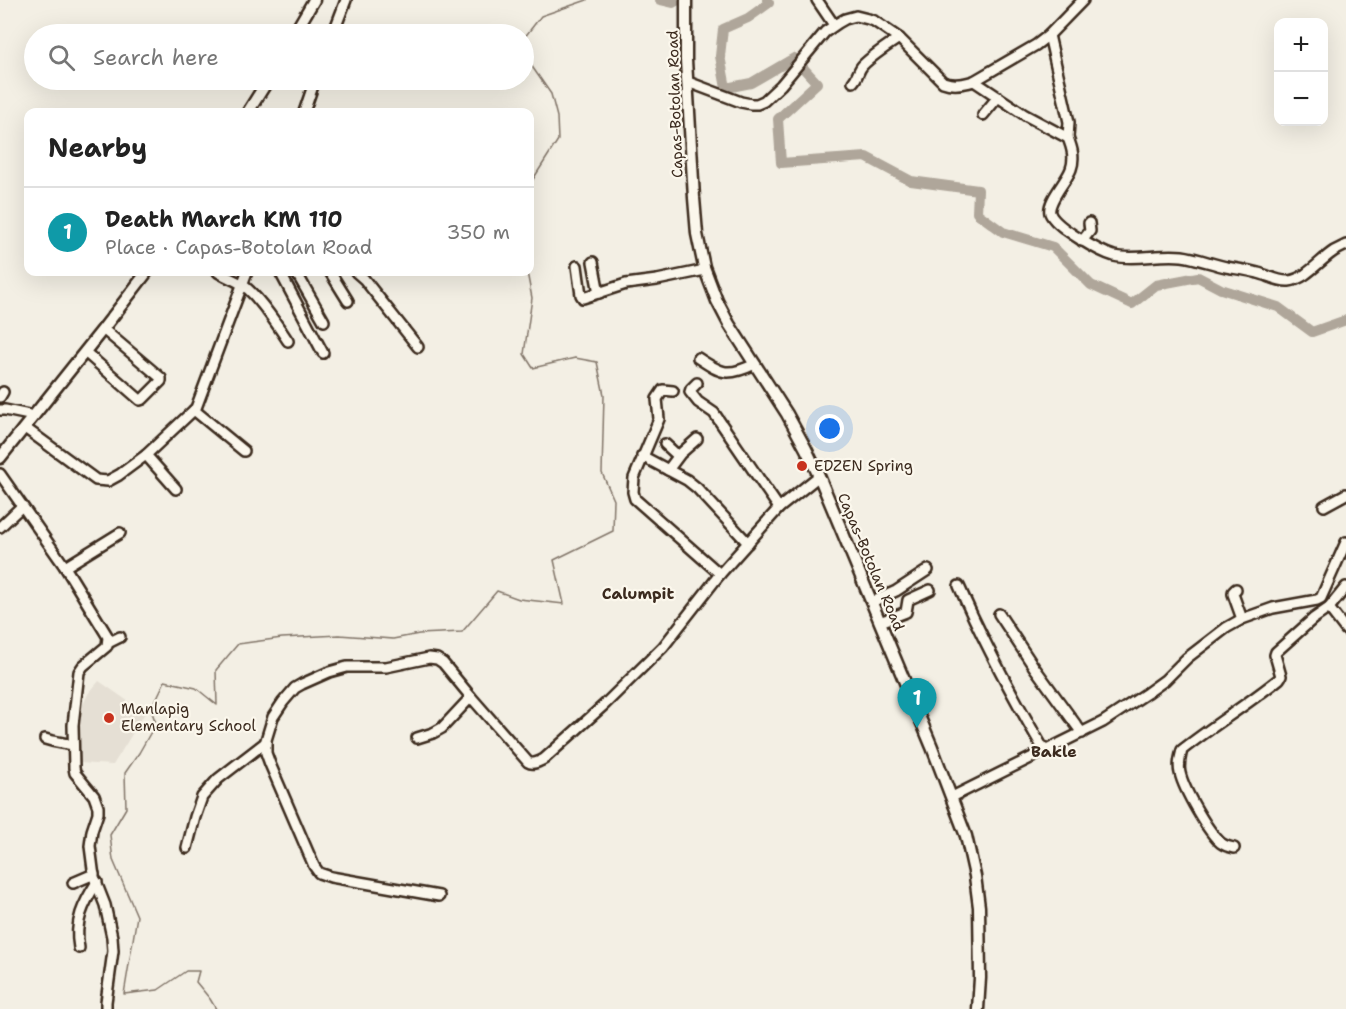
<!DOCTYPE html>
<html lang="en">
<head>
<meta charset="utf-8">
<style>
  :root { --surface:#fff; --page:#f6f6f6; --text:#222; --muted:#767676; --line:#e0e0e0; --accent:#c8321e }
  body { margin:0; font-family:"Shantell Sans",sans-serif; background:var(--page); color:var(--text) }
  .controls { position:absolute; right:18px; top:18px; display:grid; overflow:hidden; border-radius:12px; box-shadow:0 6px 24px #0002 }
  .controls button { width:54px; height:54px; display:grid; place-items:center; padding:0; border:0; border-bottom:2px solid var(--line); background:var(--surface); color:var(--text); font:30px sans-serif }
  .you { position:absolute; left:830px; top:429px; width:21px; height:21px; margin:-15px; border:4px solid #fff; border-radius:50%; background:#1a73e8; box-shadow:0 0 0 9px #1a73e833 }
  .badge { display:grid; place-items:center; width:39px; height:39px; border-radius:50%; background:var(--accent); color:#fff; font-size:20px; font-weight:700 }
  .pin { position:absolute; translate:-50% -50px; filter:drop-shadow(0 2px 3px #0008) }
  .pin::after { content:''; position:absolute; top:32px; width:21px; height:18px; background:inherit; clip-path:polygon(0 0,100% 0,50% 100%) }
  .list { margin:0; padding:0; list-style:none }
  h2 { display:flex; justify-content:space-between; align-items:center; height:78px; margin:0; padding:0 24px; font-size:26px }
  h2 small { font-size:20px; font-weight:400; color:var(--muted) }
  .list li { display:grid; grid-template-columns:39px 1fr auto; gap:18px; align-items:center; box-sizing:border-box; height:90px; padding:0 24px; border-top:2px solid var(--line) }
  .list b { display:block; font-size:22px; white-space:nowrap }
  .list p { margin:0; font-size:20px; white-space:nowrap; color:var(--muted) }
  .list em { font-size:20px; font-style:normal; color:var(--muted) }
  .icon { flex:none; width:33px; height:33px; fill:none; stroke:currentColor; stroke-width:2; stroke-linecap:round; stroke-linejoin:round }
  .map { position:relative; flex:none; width:1346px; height:1009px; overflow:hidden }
  .search { position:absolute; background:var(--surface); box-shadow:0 6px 24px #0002; left:24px; top:24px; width:510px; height:66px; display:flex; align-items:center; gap:15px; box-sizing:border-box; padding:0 21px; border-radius:33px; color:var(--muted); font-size:22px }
  .panel { position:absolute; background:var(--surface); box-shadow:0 6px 24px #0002; left:24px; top:108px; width:510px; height:168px; border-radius:12px }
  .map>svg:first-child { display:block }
  .built { fill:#e5dfd4 }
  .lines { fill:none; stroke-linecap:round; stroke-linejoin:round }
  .stream { stroke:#817468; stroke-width:1.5 }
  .river { stroke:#afa69a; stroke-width:10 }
  .minor-casing { stroke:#3b2a1e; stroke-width:14 }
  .major-casing { stroke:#3b2a1e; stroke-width:15 }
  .minor { stroke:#fbf7ec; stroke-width:9 }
  .major { stroke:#fbf7ec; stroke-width:10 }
  .poi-dot { fill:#c8321e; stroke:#fbf7ec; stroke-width:2 }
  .labels { text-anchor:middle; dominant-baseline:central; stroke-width:4.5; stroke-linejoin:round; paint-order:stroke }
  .street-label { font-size:15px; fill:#3b2a1e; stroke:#fbf7ec }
  .poi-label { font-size:15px; fill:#3b2a1e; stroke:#fbf7ec; text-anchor:start }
  .neighbourhood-label { font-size:16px; font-weight:bold; fill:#3b2a1e; stroke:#fbf7ec }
</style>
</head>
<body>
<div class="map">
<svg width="1346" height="1009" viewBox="0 0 1346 1009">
  <rect width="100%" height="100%" fill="#f3efe4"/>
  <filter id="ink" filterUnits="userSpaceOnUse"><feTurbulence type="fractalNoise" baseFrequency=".0167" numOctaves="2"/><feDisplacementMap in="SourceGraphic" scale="12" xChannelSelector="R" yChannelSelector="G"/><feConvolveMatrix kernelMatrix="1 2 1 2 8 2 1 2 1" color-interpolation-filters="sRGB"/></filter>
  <g filter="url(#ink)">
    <polygon class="built" points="99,681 145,713 113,765 79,763 74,724 88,694"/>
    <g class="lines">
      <g class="stream">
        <polyline points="524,38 541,16 587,0"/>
        <polyline points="524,55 551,94 557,117 558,140 530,184"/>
        <polyline points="216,1009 210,999 196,982 199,971 186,971 158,990 124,994 137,916 113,860 110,835 126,808 125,773 139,753 156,723 151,710 165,681 196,688 217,705 216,670 238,644 282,638 339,635 393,639 419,634 462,632 497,591 519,599 564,604 554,560 613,531 614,500 602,473 604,395 597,362 575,358 533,368 524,354 532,298 527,272"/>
      </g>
      <g class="river">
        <polyline points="660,0 673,3 678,0"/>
        <polyline points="767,0 769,3 748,18 723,29 720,56 726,88 751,83 794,58 817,83 778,119 781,163 866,157 911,181 978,190 977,213 1003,232 1053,247 1091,285 1132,304 1156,285 1198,277 1221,289 1278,307 1312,332 1346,320"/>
      </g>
      <defs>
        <g id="minor">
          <polyline points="817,0 834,25"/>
          <polyline points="333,34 346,0"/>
          <polyline points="1049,35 1069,122 1068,138"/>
          <path d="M974,81L1025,115L1068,138C1072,148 1075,158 1071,169C1067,181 1047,201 1050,213C1055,227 1100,252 1114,256C1136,261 1160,253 1182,256C1197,258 1212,264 1226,267C1237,269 1248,270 1258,273C1268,275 1278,282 1289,281C1306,279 1320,260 1334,251C1338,249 1342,247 1346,245"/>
          <path d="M688,82L741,102L751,104H757L764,101L781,85L825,32L838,23L845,19L856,16L868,19L874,21L899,38L943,82C953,86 964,84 974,81L1036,45L1049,35L1083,0"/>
          <path d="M853,82C858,77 858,70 863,65C873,55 887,46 899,38"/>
          <polyline points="304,112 315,80"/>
          <polyline points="983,115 998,97"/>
          <polyline points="1082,241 1090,231 1089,223"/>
          <polyline points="593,262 599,293"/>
          <polyline points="577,266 581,295 583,298 626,284 657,280 705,270"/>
          <path d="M218,272C226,277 235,280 243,285C259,297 277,324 288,341"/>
          <polyline points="280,272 323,353"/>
          <polyline points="296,272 324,321"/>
          <polyline points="330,272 348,301"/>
          <polyline points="356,272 364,279 418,347"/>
          <polyline points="85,352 140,400 143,399 161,381 161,378 103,329"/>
          <path d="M698,358C722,374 728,377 755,364"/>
          <polyline points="697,383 691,389 690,392 698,402 714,413 779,508"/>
          <polyline points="673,391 663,390 657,399 659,419 634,478 633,492 635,499 720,574"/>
          <polyline points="0,397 3,392"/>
          <polyline points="0,410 5,410 34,416"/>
          <polyline points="194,410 244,451"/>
          <polyline points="25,428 96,480 108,481 119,475 146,455 196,408 247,272"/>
          <polyline points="665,444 678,456"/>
          <polyline points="146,455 176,489"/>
          <polyline points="642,456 687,480 697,488 748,543"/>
          <polyline points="668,470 680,454 697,439"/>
          <polyline points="0,474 65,567 108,637 107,646 83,666 79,672 73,725 74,768 75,773 94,796 98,807 98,813 92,831 90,846 94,877 105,905 112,937 113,951 106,1002 106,1009"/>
          <polyline points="1324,506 1346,494"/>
          <polyline points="0,527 22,506"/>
          <polyline points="65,567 120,533"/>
          <path d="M959,586C984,643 1013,697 1044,750"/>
          <polyline points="1236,589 1233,592 1233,594 1242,619"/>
          <polyline points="872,602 896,591 928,570"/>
          <polyline points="1329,608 1346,630"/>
          <polyline points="999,614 1034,667 1082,733"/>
          <polyline points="880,622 906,612 908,600 930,590"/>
          <polyline points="108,643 120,637"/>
          <polyline points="417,738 433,733 442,728 471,697"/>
          <polyline points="45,739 52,741 73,745"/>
          <polyline points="952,797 1103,722 1147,693 1165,680 1187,658 1226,628 1242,619 1273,608 1317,600 1321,598 1346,542"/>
          <polyline points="187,848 195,817 202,797 218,779 266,742"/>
          <path d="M1234,848C1229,847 1225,846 1221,843C1208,832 1184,790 1180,773C1178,765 1180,758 1182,750C1214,725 1248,704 1279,679L1281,676L1275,655L1276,652L1313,619L1329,608L1346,587"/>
          <polyline points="73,883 94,874"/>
          <path d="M439,896L331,877L319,873L314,866L270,764L266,753V740L273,717L283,702L295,688L302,684L329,672L347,667H386L429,658L437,659L443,663L471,697L528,762C533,765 538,762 544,759L604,705L663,647L720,574L779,508L819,476"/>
          <path d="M79,948C74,922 83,904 97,882"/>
        </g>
        <g id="major">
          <polyline points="686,0 686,60 694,198 697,234 704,267 717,301 729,324 787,414 806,449 819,476 932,747 966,836 975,876 979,907 980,978 978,1009"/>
          <polyline points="294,34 314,0"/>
          <polyline points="248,112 268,80"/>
          <polyline points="0,458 103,329 147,272"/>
        </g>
      </defs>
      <use href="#minor" class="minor-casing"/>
      <use href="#major" class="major-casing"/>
      <use href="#minor" class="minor"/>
      <use href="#major" class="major"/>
    </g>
  </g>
  <g class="poi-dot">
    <circle cx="802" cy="466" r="6"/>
    <circle cx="109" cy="718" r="6"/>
  </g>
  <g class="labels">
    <g class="street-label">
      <text transform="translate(675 104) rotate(-92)">Capas-Botolan Road</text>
      <text transform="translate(871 562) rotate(67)">Capas-Botolan Road</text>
    </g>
    <g class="poi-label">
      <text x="814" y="466">EDZEN Spring</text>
      <text x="121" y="709">Manlapig<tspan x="121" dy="17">Elementary School</tspan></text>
    </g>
    <g class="neighbourhood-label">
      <text x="638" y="593">Calumpit</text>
      <text x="1054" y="751">Bakle</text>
    </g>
  </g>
</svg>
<div class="controls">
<button>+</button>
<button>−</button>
</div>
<div class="you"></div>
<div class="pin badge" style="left:917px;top:728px;background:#0f9aa8">1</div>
<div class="search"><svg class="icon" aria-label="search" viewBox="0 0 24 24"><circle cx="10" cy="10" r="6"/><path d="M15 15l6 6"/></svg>Search here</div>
<section class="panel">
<h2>Nearby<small></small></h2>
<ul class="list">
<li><span class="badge" style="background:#0f9aa8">1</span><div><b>Death March KM 110</b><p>Place · Capas-Botolan Road</p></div><em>350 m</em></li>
</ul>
</section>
</div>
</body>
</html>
